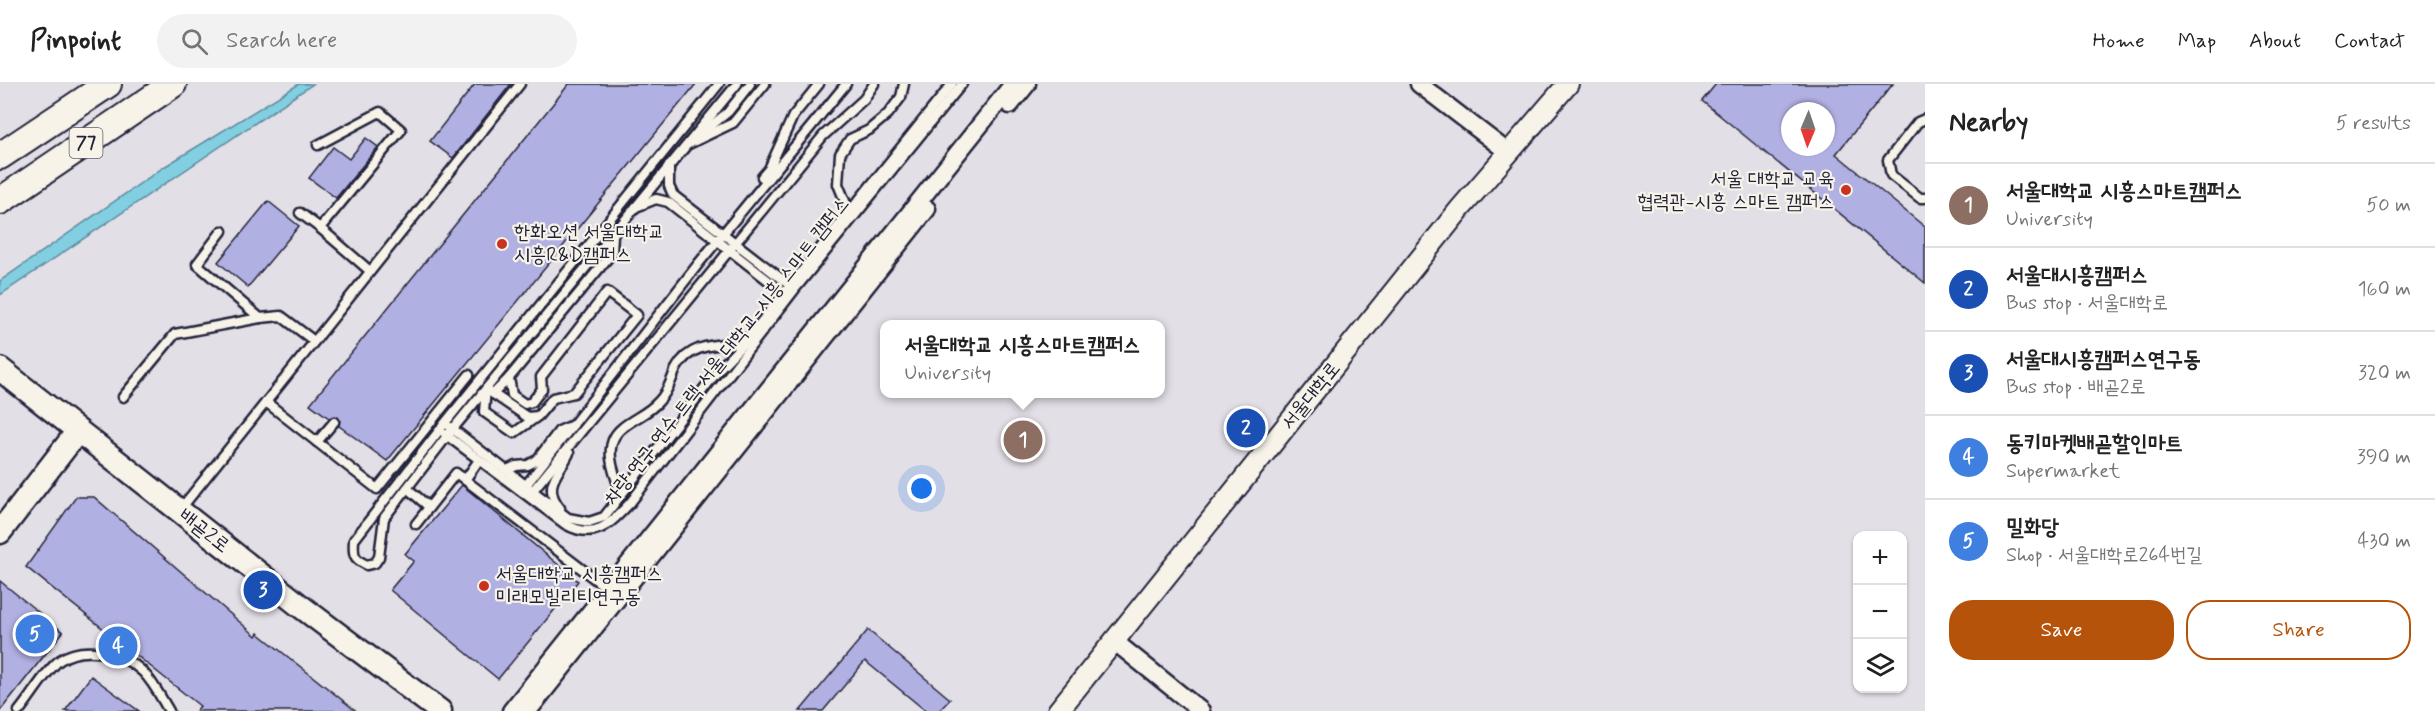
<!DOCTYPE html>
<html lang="en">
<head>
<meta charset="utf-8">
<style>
  :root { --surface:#fff; --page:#f2f2f2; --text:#222; --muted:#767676; --line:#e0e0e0; --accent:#b45309 }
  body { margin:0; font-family:Mynerve,"Poor Story",sans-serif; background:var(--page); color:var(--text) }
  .controls { position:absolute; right:18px; bottom:18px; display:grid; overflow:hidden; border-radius:12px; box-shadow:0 2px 4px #0004 }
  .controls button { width:54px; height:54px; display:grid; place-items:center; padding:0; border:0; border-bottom:2px solid var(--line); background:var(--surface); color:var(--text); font:30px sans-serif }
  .compass { position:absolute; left:1781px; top:18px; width:54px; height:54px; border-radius:50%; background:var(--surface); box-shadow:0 2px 4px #0004; rotate:182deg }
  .you { position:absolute; left:922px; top:405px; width:21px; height:21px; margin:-15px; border:4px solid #fff; border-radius:50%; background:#1a73e8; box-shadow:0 0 0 9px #1a73e833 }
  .badge { display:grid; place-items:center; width:39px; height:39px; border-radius:50%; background:var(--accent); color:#fff; font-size:20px; font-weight:700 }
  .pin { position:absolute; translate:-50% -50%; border:3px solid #fff; box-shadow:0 2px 6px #0006 }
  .popup { position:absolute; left:880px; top:236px; width:285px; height:78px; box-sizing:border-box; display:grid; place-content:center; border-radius:12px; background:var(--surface); filter:drop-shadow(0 2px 4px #0005); font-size:20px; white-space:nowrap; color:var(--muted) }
  .popup b { font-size:22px; color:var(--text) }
  .popup::after { content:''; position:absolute; left:50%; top:100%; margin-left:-12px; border:12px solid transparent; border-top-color:var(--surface) }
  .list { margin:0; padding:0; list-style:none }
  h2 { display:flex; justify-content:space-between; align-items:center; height:78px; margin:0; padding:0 24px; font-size:26px }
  h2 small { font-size:20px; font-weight:400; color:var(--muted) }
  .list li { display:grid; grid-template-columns:39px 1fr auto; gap:18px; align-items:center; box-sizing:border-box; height:84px; padding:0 24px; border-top:2px solid var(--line) }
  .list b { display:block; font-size:22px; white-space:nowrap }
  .list p { margin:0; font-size:20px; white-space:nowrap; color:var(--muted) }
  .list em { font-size:20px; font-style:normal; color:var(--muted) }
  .actions { display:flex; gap:12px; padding:18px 24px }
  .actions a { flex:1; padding:14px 0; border:2px solid var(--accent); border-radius:24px; text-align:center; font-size:21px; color:var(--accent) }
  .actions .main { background:var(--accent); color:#fff }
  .icon { flex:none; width:33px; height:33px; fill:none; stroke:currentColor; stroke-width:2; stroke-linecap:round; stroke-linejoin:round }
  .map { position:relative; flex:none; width:1925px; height:627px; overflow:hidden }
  header { display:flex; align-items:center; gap:36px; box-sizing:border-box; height:84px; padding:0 30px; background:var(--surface); border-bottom:2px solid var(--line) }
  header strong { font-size:28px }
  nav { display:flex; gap:33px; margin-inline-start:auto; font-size:21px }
  .search { width:420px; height:54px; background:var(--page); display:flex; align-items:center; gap:15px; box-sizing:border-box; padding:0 21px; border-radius:33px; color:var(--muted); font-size:22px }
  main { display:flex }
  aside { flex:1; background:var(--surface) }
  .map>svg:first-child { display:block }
  .water { fill:#82cfe1; stroke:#5c8a9f; stroke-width:1.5 }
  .building { fill:#b1b0e2; stroke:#22223b; stroke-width:1.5; fill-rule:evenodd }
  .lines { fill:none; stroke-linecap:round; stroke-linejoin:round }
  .service-casing { stroke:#22223b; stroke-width:13 }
  .minor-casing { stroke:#22223b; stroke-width:21 }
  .tertiary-casing { stroke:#22223b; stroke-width:24 }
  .secondary-casing { stroke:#22223b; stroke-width:27 }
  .primary-casing { stroke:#22223b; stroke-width:30 }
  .service { stroke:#f7f3e8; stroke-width:8 }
  .minor { stroke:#f7f3e8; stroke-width:16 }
  .tertiary { stroke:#f7f3e8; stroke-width:20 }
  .secondary { stroke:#f7f3e8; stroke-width:22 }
  .primary { stroke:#f7f3e8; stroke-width:26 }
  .poi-dot { fill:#c8321e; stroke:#f7f3e8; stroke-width:2 }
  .labels { text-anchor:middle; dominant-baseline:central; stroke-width:4.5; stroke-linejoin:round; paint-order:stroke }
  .shield { fill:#f7f3e8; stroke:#62616f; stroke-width:1.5 }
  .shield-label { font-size:18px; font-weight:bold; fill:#22223b }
  .poi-label { font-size:20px; fill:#22223b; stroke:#f7f3e8; text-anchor:start }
  .street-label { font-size:20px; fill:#22223b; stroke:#f7f3e8 }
</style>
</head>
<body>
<header>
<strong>Pinpoint</strong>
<div class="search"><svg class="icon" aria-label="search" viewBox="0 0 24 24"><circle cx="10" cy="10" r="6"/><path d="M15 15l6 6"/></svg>Search here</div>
<nav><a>Home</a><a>Map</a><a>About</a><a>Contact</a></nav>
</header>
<main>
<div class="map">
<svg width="1925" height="627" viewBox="0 0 1925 627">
  <rect width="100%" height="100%" fill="#e2dfe6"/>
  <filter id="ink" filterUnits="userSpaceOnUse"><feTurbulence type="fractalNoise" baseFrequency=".0167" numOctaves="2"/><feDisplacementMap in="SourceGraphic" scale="12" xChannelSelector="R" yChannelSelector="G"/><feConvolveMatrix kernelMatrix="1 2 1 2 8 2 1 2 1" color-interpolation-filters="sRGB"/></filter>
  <g filter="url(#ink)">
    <polygon class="water" points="299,0 313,0 0,211 0,197 164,83"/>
    <g class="building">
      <polygon points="475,0 511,0 453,74 430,57"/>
      <polygon points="569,0 696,0 387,377 339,342 340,336 338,333 329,334 310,320"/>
      <path d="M1716,0H1893L1836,70L1925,143V199L1702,17ZM1790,27H1826V63H1790Z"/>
      <polygon points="366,54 378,63 336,114 309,94 333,63 349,75"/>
      <polygon points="268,117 299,142 248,203 218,178"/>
      <polygon points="462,401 578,497 498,595 390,506 414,477 405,470"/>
      <polygon points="76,413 94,413 256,552 258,549 356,627 196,627 200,622 26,483"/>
      <polygon points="0,497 63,548 0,627"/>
      <polygon points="868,546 950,615 939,627 926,627 865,577 823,627 800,627"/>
      <polygon points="91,592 139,627 65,627"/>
    </g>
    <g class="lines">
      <defs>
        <g id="service">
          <path d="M719,0L445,339L354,456C353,470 353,475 367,481L375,479L379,473L384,434L447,352L737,0"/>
          <polyline points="1925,35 1918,38 1888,76 1891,91 1920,114 1925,114"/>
          <polyline points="701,50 728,28 750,0"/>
          <polyline points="689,60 733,39 765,0"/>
          <polyline points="318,61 380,28 401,46 320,144 370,187"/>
          <polyline points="669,82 669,102 673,111 792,203"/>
          <polyline points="762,93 769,85 793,32 819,0"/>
          <polyline points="636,123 656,115 668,118 787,211"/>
          <polyline points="849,127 838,100 840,70 850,55 869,46 888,30 901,13 904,0"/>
          <polyline points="300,129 320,144"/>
          <polyline points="222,147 197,180 260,234 281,232 314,257"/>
          <polyline points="493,310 509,294"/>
          <polyline points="123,313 175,250 260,234"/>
          <polyline points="266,318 377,405 469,291"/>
          <polyline points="538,332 514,349 484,328 486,305 527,333 538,332 553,314 574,309 637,231 607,208 541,293 542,305 532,318 525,320 512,311 509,294 612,169 613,151"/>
          <polyline points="450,343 568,434 589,438 604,433 720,284 745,258 952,0"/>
          <path d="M445,350L565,440C595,457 610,440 630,419L795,205L962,0"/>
          <polyline points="317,358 334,338"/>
          <polyline points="507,386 516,382 528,381 537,376 559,347 573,341"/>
          <polyline points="465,396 479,376"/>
          <polyline points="407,404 429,423"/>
          <polyline points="523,405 699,179 846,0"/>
          <path d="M621,408C613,388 602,360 622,344C634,334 649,329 659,317C668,308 671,296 676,285C690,258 719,261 745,258"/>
          <polyline points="530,410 823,52 864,15 874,0"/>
          <path d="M560,424C541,401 560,389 569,369"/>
          <polyline points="179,427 520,0"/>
          <polyline points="416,440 456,389 608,505"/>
          <path d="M19,627C31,613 46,586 60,576C83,560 124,569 143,588C154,599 161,614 169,627"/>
        </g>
        <g id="minor">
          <polyline points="1419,0 1509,69"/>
          <polyline points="1010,21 1027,0"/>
          <polyline points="1114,557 1201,627"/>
          <polyline points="511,627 1013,0"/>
          <polyline points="528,627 927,125"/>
        </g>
        <polyline id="tertiary" points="1058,627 1460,125 1568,0"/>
        <g id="secondary">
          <polyline points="0,285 299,521 440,627"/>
          <polyline points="0,448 78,347"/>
        </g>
        <g id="primary">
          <polyline points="0,72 108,0"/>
          <polyline points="0,117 173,0"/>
        </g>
      </defs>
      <use href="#service" class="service-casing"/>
      <use href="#minor" class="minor-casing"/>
      <use href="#tertiary" class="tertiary-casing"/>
      <use href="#secondary" class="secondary-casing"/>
      <use href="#primary" class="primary-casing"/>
      <use href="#service" class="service"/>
      <use href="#minor" class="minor"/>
      <use href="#tertiary" class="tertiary"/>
      <use href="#secondary" class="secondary"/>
      <use href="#primary" class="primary"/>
    </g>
  </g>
  <g class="poi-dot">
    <circle cx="1846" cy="106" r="6"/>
    <circle cx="502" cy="160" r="6"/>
    <circle cx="484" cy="502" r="6"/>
  </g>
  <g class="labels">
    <rect class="shield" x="69.5" y="44" width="33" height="30" rx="4.5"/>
    <g class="shield-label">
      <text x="86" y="59">77</text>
    </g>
    <g class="poi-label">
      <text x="1834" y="95" text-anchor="end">서울 대학교 교육<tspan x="1834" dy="23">협력관-시흥 스마트 캠퍼스</tspan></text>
      <text x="514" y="148">한화오션 서울대학교<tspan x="514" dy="23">시흥R&amp;D캠퍼스</tspan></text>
      <text x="496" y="490">서울대학교 시흥캠퍼스<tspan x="496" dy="23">미래모빌리티연구동</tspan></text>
    </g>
    <g class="street-label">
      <text transform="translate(727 267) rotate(-52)">차량 연구 연수 트랙 서울 대학교-시흥 스마트 캠퍼스</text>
      <text transform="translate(1311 312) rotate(-51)">서울대학로</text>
      <text transform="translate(204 447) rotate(38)">배곧2로</text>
    </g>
  </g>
</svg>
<div class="controls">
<button>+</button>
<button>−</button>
<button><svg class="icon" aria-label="layers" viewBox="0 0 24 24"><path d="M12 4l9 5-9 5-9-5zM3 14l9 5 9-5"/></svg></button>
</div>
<svg class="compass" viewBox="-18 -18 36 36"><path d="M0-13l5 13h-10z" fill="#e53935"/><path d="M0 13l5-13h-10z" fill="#767676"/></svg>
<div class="you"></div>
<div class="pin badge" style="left:1023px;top:356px;background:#8d6e63">1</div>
<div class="popup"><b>서울대학교 시흥스마트캠퍼스</b>University</div>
<div class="pin badge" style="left:1246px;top:344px;background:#1a4fb4">2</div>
<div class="pin badge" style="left:263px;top:506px;background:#1a4fb4">3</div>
<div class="pin badge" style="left:118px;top:562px;background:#3f7fe0">4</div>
<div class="pin badge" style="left:35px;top:550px;background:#3f7fe0">5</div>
</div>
<aside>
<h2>Nearby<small>5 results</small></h2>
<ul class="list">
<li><span class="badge" style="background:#8d6e63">1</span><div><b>서울대학교 시흥스마트캠퍼스</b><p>University</p></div><em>50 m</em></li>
<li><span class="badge" style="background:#1a4fb4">2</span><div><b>서울대시흥캠퍼스</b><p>Bus stop · 서울대학로</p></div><em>160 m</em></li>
<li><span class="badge" style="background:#1a4fb4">3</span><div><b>서울대시흥캠퍼스연구동</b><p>Bus stop · 배곧2로</p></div><em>320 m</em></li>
<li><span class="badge" style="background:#3f7fe0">4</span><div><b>동키마켓배곧할인마트</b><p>Supermarket</p></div><em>390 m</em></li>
<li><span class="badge" style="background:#3f7fe0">5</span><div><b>밀화당</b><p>Shop · 서울대학로264번길</p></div><em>430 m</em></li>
</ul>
<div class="actions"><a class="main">Save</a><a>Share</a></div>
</aside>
</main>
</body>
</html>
